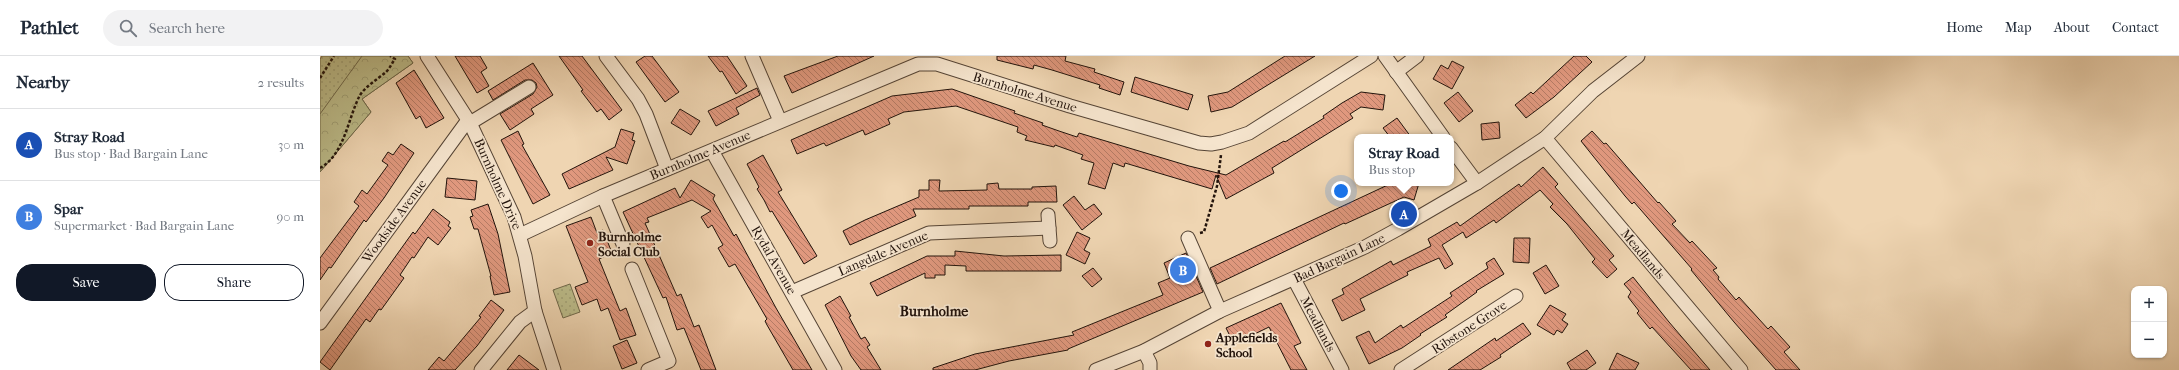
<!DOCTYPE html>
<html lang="en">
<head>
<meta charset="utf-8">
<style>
  :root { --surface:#fff; --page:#f2f2f3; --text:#1f2937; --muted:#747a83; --line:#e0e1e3; --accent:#111827 }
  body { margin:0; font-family:"IM FELL French Canon",serif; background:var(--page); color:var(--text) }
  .controls { position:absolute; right:12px; bottom:12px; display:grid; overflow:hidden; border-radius:8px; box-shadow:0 1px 3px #0004 }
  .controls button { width:36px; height:36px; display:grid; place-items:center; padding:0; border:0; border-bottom:1px solid var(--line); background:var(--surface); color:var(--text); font:20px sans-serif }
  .you { position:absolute; left:1021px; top:135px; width:14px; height:14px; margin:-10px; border:3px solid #fff; border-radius:50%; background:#1a73e8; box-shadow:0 0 0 6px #1a73e833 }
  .badge { display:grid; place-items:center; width:26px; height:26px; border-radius:50%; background:var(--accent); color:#fff; font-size:13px; font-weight:700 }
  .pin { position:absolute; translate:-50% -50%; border:2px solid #fff; box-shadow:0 1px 4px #0006 }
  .popup { position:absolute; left:1034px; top:78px; width:100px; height:52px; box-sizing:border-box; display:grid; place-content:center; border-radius:8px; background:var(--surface); filter:drop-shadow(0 1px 3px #0005); font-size:13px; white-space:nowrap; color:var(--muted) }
  .popup b { font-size:15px; color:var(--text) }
  .popup::after { content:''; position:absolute; left:50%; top:100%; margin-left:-8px; border:8px solid transparent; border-top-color:var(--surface) }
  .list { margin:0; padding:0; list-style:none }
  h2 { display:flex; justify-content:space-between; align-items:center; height:52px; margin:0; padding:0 16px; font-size:17px }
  h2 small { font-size:13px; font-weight:400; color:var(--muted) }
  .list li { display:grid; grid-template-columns:26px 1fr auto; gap:12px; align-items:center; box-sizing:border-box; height:72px; padding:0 16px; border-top:1px solid var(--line) }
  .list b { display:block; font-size:15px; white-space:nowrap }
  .list p { margin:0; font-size:13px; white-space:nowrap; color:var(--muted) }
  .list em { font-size:13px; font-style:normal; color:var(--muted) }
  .actions { display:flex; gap:8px; padding:12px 16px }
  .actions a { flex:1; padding:9px 0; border:1px solid var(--accent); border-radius:16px; text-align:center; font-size:14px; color:var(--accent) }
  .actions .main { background:var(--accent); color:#fff }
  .icon { flex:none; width:22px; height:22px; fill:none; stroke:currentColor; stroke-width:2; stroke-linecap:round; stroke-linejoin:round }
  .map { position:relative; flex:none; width:1859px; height:314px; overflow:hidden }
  header { display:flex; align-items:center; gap:24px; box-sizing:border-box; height:56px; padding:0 20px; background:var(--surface); border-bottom:1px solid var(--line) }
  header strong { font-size:19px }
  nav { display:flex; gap:22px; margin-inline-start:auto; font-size:14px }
  .search { width:280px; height:36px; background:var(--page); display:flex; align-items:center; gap:10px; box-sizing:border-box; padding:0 14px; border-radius:22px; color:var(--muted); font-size:15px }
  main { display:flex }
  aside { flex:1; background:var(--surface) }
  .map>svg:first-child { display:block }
  .grass { fill:url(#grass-dots); stroke:#6f684a }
  .forest { fill:url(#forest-crowns); stroke:#6f684a }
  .building { fill:url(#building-back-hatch); stroke:#22130b }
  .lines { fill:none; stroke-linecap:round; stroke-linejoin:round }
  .minor-casing { stroke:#554435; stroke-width:15 }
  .path { stroke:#22130b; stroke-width:2.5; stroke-dasharray:3 2; stroke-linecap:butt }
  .minor { stroke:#f5e4cd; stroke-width:13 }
  .poi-dot { fill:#8f2418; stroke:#f5e4cd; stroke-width:1.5 }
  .labels { text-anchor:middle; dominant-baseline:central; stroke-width:3.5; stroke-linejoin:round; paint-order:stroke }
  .street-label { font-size:13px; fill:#22130b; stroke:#f5e4cd }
  .poi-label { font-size:13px; font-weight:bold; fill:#22130b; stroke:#f5e4cd; text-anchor:start }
  .neighbourhood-label { font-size:14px; font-weight:bold; fill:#22130b; stroke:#f5e4cd }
</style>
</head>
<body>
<header>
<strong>Pathlet</strong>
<div class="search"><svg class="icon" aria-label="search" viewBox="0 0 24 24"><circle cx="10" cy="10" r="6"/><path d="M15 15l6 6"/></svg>Search here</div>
<nav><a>Home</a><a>Map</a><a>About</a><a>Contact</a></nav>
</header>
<main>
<aside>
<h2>Nearby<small>2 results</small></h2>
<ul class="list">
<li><span class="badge" style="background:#1a4fb4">A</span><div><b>Stray Road</b><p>Bus stop · Bad Bargain Lane</p></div><em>30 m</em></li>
<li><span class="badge" style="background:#3f7fe0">B</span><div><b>Spar</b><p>Supermarket · Bad Bargain Lane</p></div><em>90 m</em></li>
</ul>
<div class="actions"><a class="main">Save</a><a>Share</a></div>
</aside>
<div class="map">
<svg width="1859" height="314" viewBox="0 0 1859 314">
  <defs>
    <pattern id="grass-dots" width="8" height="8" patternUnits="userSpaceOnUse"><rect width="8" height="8" fill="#bcbc8a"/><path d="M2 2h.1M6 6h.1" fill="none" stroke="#a1a176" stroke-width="1.8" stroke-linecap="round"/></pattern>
    <pattern id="forest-crowns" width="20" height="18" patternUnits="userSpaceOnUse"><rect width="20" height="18" fill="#bcbc8a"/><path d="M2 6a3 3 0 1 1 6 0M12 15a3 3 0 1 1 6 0" fill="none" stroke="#a1a176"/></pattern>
    <pattern id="building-back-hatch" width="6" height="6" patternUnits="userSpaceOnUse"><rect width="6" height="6" fill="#e0987e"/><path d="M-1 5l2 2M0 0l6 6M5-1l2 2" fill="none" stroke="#b57b65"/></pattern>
  </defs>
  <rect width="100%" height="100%" fill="#efd5b2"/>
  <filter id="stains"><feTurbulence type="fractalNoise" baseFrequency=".005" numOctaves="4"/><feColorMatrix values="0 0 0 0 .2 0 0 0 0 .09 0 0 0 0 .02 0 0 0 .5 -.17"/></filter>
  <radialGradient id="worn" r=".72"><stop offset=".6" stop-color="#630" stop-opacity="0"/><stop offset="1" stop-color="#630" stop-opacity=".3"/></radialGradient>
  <g class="grass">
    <polygon points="2,0 88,0 93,7 42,43 51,56 0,116 0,3"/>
    <polygon points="250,228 260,256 243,262 233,234"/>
  </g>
  <polygon class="forest" points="42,0 88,0 93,7 42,43 51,56 0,116 0,58"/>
  <g class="building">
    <polygon points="135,0 160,0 167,12 161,16 169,30 157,37"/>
    <polygon points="239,0 262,0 302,54 289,64 281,53 277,56 261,35 263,34"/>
    <polygon points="325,0 332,0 359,36 345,46 316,6"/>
    <polygon points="388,0 407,0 427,30 416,38 402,15 400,16"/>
    <polygon points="518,0 554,0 472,37 464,20"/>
    <polygon points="677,0 746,0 745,5 775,13 774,16 804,26 800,39 779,32 780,29 732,14 714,9 713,13 677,4"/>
    <polygon points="965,0 995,0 912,51 891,56 888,40 908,36"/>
    <polygon points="1254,0 1266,0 1272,6 1234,41 1206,62 1195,49 1211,36 1213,38"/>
    <polygon points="1132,5 1144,11 1132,33 1113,23 1121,9 1128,13"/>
    <polygon points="213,7 233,39 211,53 214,58 190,74 180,58 213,38 217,31 216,27 212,24 205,24 173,44 168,35"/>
    <polygon points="94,14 124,62 106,72 100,60 96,63 76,27"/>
    <polygon points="815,21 873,39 868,54 811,36"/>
    <polygon points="437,32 440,39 416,52 419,58 396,70 388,55"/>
    <polygon points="632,33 695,55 694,57 723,67 722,69 739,75 757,81 759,77 869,110 906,119 964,85 965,86 1004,62 1003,60 1022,47 1041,36 1065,39 1063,54 1041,51 1030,58 1033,62 952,112 954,117 906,143 896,119 892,133 805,107 804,111 793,107 785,133 768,128 774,107 761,103 763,99 735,89 734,91 705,84 707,80 697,76 698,71 636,50 584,56 568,63 570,68 545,79 543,74 506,90 504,87 477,98 471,84 572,40"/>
    <polygon points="1138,36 1153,55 1139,66 1124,47"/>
    <polygon points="360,53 380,65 371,79 351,67"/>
    <polygon points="1077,62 1091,81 1070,81 1063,72"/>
    <polygon points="1179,66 1180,82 1162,84 1161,68"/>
    <polygon points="301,73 314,77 312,84 315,85 307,108 286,101 293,114 249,133 242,118 295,91"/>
    <polygon points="198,75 204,88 202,89 230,139 213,148 181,84"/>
    <polygon points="1272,75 1284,88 1286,87 1338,147 1339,146 1347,155 1356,165 1352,168 1370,187 1372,185 1397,212 1393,214 1399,221 1398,223 1416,244 1419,241 1448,273 1451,270 1470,291 1464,296 1480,314 1456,314 1414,266 1371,214 1372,213 1314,146 1312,148 1305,140 1261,85"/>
    <polygon points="81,88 94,97 64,142 46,166 44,164 11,212 9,211 0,224 0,202 39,150 34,146 42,134 47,138 68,109 62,105 68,96 73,99"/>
    <polygon points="443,99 462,134 458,136 497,200 484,208 452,155 450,156 444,144 437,133 439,131 427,108"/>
    <polygon points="1223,111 1238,128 1235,131 1294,200 1289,204 1297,213 1287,222 1272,206 1275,203 1247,168 1230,151 1233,148 1220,134 1176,167 1174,164 1146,182 1143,176 1122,189 1133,208 1125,213 1119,202 1087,216 1088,219 1040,243 1045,254 1022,265 1012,244 1024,238 1022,233 1071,205 1073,209 1111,190 1108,183 1137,166 1140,170 1199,128 1201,131"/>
    <polygon points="127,122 157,125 155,144 125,141"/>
    <polygon points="371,124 395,139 393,143 414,180 416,178 456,252 492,314 473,314 447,269 445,265 447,263 415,208 409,211 398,192 403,189 392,169 388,172 381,161 391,155 372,144 327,162 329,166 325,167 357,240 361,238 374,271 379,269 396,314 381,314 364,272 357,274 346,241 343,242 303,156 355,132 360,142"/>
    <polygon points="609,124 620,124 619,135 667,134 667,128 678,127 679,133 712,133 712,131 736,130 737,146 708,146 708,150 649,150 649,153 593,153 596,160 530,189 523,175 545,164 599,141 599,134 609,134"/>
    <polygon points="1072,127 1099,127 1094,144 1084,141 1025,168 1024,167 897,228 890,212"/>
    <polygon points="754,140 765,154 774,148 782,158 762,174 743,149"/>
    <polygon points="168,148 178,178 190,236 174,239 170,220 171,220 158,173 154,173 150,161 153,160 151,154"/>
    <polygon points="113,153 130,166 128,170 131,172 118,189 108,181 94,202 92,201 80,219 84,222 61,254 59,253 50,266 46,263 10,314 0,306 93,176 95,178"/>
    <polygon points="271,161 277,177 283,174 292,197 279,203 300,255 306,252 316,279 300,284 288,252 281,255 277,243 262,249 255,231 268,226 246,170"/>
    <polygon points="757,176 770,182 764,194 770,197 765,208 746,199"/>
    <polygon points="1194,182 1210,182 1209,207 1193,206"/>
    <polygon points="635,195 684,200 741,199 741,215 646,215 646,210 625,209 625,219 615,219 615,222 605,222 605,217 557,240 550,227 607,200 635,200"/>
    <polygon points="866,197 883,236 748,293 748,294 689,305 655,314 613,314 613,312 655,298 754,279 752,276 843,239 838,227 850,222 844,207"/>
    <polygon points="1174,202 1184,218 1156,235 1157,236 1125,259 1127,261 1100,278 1101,279 1082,292 1049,308 1036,281 1049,275 1055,287 1081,269 1083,272 1132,240 1130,237 1168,212 1166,207"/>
    <polygon points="1226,209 1239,230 1225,238 1213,217"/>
    <polygon points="773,212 782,223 772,231 762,220"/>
    <polygon points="1313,221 1349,266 1390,314 1371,314 1332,271 1330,273 1317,257 1319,255 1308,241 1311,236 1304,228"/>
    <polygon points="520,240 531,260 529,261 541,283 545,281 550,289 547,291 561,314 541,314 531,300 505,249"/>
    <polygon points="171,244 184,254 157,290 135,314 108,314 119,301 124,305 161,261 159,260"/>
    <polygon points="961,247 981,287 974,290 987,314 971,314 949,271 914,288 906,272"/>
    <polygon points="1230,249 1246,258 1242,264 1248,268 1242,277 1237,274 1234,279 1217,269"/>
    <polygon points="1203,267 1211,278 1180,299 1181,301 1160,314 1128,314 1175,282 1176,285"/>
    <polygon points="307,284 317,307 302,313 293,290"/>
    <polygon points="1267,294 1276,307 1266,314 1251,314 1247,307"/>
    <polygon points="1297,297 1319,307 1315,314 1289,314"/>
    <polygon points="199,299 219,314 187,314"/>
  </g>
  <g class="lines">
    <defs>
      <g id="minor">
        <polyline points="107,0 150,67 194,161 205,200 215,255 234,314"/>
        <polyline points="286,0 318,43 326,58 347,113"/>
        <polyline points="432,0 460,65"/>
        <polyline points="1065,0 1123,81"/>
        <polyline points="1076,16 1097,0"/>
        <polyline points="150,67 209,31"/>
        <polyline points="1225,82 1421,314"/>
        <polyline points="1131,92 1157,127"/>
        <polyline points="392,95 515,314"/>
        <polyline points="283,140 303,188"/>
        <polyline points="728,159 730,185"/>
        <polyline points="200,179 283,140 598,8 617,8 750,50 879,87 891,88 902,86 929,77 1051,0"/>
        <polyline points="868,182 900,255"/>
        <polyline points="312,213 349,305 328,314"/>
        <polyline points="974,223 1022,314"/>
        <polyline points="472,236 609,177 729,172"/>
        <polyline points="0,267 148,64"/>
        <polyline points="824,295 830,307 830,314"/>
        <polyline points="161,314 200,266 215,255"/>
        <polyline points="776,314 824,295 900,255 1045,191 1078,173 1157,127 1225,82 1273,35 1318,0"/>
        <polyline points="1081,314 1196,240"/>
      </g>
    </defs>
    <use href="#minor" class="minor-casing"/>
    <g class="path">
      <polyline points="0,22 14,0"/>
      <path d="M0,112C24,99 28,63 39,41C44,31 58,23 66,16C70,12 72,7 75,3L70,0"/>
      <polyline points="880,177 884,176 897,130 901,99"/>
    </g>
    <use href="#minor" class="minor"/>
  </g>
  <g class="poi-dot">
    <circle cx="270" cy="187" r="4"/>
    <circle cx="888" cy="288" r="4"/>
  </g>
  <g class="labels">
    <g class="street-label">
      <text transform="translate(705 36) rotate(17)">Burnholme Avenue</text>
      <text transform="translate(380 99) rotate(-23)">Burnholme Avenue</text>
      <text transform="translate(178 128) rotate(66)">Burnholme Drive</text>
      <text transform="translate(74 165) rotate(-54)">Woodside Avenue</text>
      <text transform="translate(563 197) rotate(-23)">Langdale Avenue</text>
      <text transform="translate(1323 198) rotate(50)">Meadlands</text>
      <text transform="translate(1019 202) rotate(-25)">Bad Bargain Lane</text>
      <text transform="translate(454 204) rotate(60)">Rydal Avenue</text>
      <text transform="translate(998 268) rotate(62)">Meadlands</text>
      <text transform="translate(1149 271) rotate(-33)">Ribstone Grove</text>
    </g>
    <g class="poi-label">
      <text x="278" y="180">Burnholme<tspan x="278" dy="15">Social Club</tspan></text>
      <text x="896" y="281">Applefields<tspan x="896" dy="15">School</tspan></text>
    </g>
    <g class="neighbourhood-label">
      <text x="614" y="255">Burnholme</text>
    </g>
  </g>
  <rect width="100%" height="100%" filter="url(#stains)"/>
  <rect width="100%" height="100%" fill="url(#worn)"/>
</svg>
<div class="controls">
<button>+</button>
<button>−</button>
</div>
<div class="you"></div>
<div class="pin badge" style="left:1084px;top:158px;background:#1a4fb4">A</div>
<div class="popup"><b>Stray Road</b>Bus stop</div>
<div class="pin badge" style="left:863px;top:214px;background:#3f7fe0">B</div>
</div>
</main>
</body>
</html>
